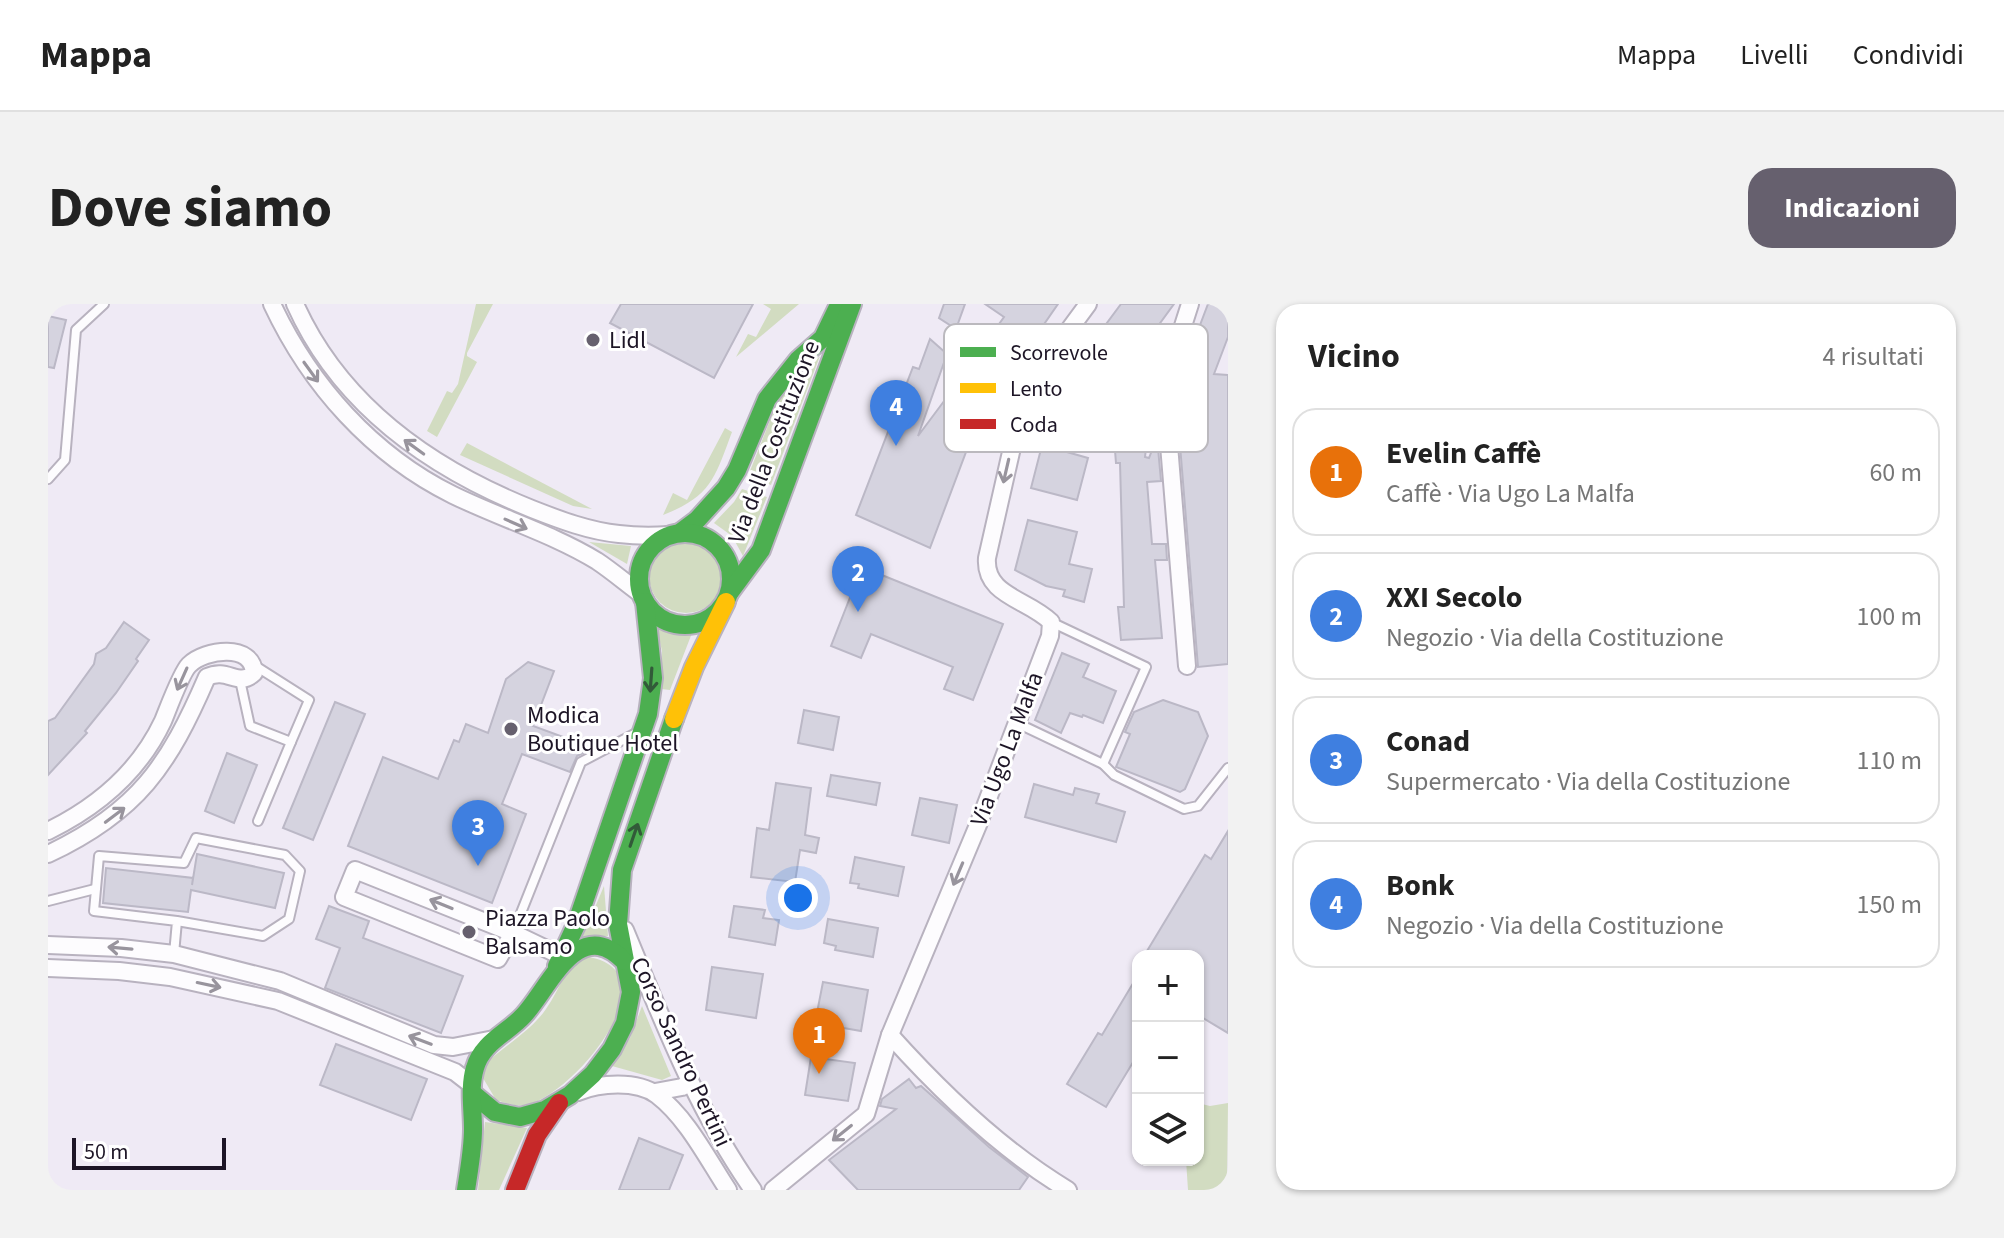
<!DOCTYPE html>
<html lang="it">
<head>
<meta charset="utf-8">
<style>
  :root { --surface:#fff; --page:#f2f2f2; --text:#222; --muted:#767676; --line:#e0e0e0; --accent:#66606e }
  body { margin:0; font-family:"Source Sans 3",sans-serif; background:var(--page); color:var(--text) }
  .controls { position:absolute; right:24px; bottom:24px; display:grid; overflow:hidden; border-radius:16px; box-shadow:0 2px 6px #0004 }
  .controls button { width:72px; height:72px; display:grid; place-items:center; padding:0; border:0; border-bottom:2px solid var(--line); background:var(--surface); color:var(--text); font:40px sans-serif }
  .scale { position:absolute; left:24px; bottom:20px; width:154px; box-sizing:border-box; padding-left:8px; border:4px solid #1d1526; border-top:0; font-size:22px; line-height:28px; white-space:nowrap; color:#1d1526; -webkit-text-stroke:6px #fff; paint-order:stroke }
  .you { position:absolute; left:750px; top:594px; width:28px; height:28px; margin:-20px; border:6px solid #fff; border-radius:50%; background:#1a73e8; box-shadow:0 0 0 12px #1a73e833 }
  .badge { display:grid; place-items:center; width:52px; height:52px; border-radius:50%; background:var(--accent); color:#fff; font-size:26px; font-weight:700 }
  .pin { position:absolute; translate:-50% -66px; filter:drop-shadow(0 2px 4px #0008) }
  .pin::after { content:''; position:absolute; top:42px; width:28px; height:24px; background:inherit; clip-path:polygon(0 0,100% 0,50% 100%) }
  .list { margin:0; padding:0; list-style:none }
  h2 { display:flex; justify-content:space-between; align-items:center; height:104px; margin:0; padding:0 32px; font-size:34px }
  h2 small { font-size:26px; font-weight:400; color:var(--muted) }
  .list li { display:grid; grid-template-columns:52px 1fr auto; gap:24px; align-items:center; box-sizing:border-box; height:128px; margin:0 16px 16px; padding:0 16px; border:2px solid var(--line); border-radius:24px }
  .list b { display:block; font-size:30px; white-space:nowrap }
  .list p { margin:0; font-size:26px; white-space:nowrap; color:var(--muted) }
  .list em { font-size:26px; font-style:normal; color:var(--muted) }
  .icon { flex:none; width:44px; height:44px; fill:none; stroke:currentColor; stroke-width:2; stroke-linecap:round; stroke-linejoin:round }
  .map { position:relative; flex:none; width:1180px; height:886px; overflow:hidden; border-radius:24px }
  header { display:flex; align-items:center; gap:48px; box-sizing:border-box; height:112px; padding:0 40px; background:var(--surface); border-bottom:2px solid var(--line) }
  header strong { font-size:38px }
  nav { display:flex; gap:44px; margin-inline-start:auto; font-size:28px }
  .intro { display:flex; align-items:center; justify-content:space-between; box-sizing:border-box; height:192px; padding:0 48px }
  h1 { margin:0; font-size:56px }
  .button { padding:20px 36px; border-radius:24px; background:var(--accent); color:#fff; font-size:28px; font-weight:700 }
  main { display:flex; gap:48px; padding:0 48px }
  aside { flex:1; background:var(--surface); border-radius:24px; box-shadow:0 2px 6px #0004 }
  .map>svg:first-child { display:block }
  .green { fill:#d2dcc1 }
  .building { fill:#d5d3df; stroke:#bbb8c6; stroke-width:2 }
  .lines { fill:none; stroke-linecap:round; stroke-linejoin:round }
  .lane-casing { stroke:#b8b2bf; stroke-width:12 }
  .street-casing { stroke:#b8b2bf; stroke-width:20 }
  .fast-casing { stroke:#b8b2bf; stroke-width:22 }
  .slow-casing { stroke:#b8b2bf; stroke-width:22 }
  .jam-casing { stroke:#b8b2bf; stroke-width:22 }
  .lane { stroke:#fdfcfe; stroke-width:8 }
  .street { stroke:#fdfcfe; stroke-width:16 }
  .fast { stroke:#4caf50; stroke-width:18 }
  .slow { stroke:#ffc107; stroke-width:18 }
  .jam { stroke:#c62828; stroke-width:18 }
  .oneway { stroke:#98949d }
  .oneway2 { stroke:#325a39 }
  .poi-dot { fill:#66606e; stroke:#fff; stroke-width:3 }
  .labels { text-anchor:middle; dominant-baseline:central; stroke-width:6; stroke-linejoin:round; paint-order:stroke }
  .poi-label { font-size:24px; fill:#1d1526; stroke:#fff; text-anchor:start }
  .street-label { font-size:24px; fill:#1d1526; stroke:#fff }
  .key { fill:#fff; stroke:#bbb9be; stroke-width:2 }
  .key-label { font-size:22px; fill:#1d1526 }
</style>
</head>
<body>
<header>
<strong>Mappa</strong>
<nav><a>Mappa</a><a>Livelli</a><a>Condividi</a></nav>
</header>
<div class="intro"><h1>Dove siamo</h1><a class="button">Indicazioni</a></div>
<main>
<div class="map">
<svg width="1180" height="886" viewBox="0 0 1180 886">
  <rect width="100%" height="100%" fill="#efeaf5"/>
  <g class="green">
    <polygon points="428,0 445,0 419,49 419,52 429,58 389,133 379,127 399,87 404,89 410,80"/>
    <polygon points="715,0 751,0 688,53 700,30 708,33 723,5"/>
    <polygon points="772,52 723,181 700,172 730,96"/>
    <path d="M677,124L684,128C667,173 664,192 615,211L625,189L639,196Z"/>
    <polygon points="419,139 544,205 525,202 412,151"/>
    <polygon points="694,185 719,193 695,252 684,232 666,219 686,198"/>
    <circle cx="638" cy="272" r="37"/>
    <polygon points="541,238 583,242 579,260"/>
    <polygon points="608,320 622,328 644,329 622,386 613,385 614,347"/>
    <polygon points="556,582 560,632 534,634"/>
    <path d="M541,653C626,669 527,789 479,801C468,803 458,799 448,796L435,774L437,760C457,741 482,728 498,705C513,684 515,663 541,653Z"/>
    <polygon points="594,702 623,772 614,776 564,762 582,734"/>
    <polygon points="1150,799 1162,802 1180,799 1179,886 1140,886 1138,856 1150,856"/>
    <polygon points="437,818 479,824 451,886 430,886"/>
  </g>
  <g class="building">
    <polygon points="573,0 705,0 666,74 562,19"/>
    <polygon points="896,0 917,0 908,25 891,14"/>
    <polygon points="937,0 1010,0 965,65 934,44 956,13"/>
    <polygon points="1073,0 1126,0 1110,22 1118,27 1093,59 1108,60 1097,153 1101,154 1109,133 1113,177 1099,178 1104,240 1118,240 1119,256 1107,256 1114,334 1073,336 1070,303 1076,303 1072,159 1068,159 1060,58 1019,148 1040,154 1029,196 983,184 1001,114 991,111 999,91 1014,70 1009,66 1034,32 1044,39"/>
    <polygon points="1160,0 1180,0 1180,33 1166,70 1180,71 1180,360 1150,363 1129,104 1135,66"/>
    <polygon points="0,12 18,16 6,64 0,63"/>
    <polygon points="882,35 899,50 870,132 914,73 929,82 923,90 936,100 882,244 808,211 865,63 871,65"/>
    <polygon points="980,216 1029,228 1021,260 1044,265 1036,298 1015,292 1017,286 998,282 967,266"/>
    <polygon points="814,263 955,320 925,396 896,385 905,363 823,330 813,354 783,342"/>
    <polygon points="76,318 101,336 88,355 90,357 68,389 37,427 39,429 0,471 0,417 7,414 46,360 48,350 58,344"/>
    <polygon points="1014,349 1041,360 1035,373 1068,387 1055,419 1035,411 1034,413 1022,409 1013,429 987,416"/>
    <polygon points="480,358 506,367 485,422 545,444 529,452 522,468 474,450 454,500 478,510 444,599 300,542 335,453 390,475 406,436 411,438 418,420 440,429 458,375"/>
    <polygon points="1115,396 1150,408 1160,432 1137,485 1132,488 1068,463 1082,430 1077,428 1086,408"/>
    <polygon points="287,398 317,410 265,536 235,524"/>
    <polygon points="756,406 791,413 785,446 750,439"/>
    <polygon points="179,449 209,461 186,519 157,507"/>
    <polygon points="783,471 832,479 828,501 779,492"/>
    <polygon points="728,479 763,484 757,531 771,534 768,549 752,546 747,578 703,573 709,524 721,526"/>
    <polygon points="986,480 1025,491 1027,484 1051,490 1048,499 1077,508 1068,538 977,513"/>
    <polygon points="872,494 909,501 901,539 864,531"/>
    <polygon points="1180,527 1180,729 1150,711 1150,652 1096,652 1157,551 1163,555"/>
    <polygon points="149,550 236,569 227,604 143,586 140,608 55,599 58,564 145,574 144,581"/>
    <polygon points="807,553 856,563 850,592 810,584 811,580 802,579"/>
    <polygon points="281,602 321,617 315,634 415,672 393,729 277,684 292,644 268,635"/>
    <polygon points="686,602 717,606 715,614 731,616 727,641 681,633"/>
    <polygon points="780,615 830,624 825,653 787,646 788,642 776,639"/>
    <polygon points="664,663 715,670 708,714 658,706"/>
    <polygon points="1090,671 1090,750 1058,803 1019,780 1050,729 1054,731"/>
    <polygon points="775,678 820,686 813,727 767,719"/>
    <polygon points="288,740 379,775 363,816 272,781"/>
    <polygon points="763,753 807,759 800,797 757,791"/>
    <polygon points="861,775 868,784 873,782 941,843 980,873 971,886 810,886 781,856 848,805 832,802 834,795"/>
    <polygon points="591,834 635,851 621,886 571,886"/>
  </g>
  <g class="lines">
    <defs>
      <g id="lane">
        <polyline points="0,175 17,156 28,26 56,0"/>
        <polyline points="192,376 202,422 243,438 261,396 206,361"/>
        <polyline points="969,419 1055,460 1098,363 1003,318"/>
        <polyline points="1055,460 1066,471 1136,505 1150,502 1180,464"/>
        <polyline points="210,517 243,438"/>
        <polyline points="0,597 47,585"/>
        <polyline points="465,629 533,458 588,429"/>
        <polyline points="126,650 129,617 46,607 51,552 136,559 148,534 237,551 252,567 241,615 215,632 129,617"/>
      </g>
      <g id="street">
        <path d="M224,0C262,81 324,151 405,191C452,214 505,230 549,257C564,267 578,279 593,290"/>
        <path d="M247,0C292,101 384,165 484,205C512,216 541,227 571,230C588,232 604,232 620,231"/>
        <polyline points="1139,362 1118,104 1127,47 1142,0"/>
        <path d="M0,527C49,503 91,468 115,417C120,405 133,369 141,361C157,345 205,339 206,369C190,384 180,363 159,373C121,461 90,508 0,550"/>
        <path d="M577,626C614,715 649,807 705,886"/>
        <polyline points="465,629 450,655 296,593 307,566 465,629 513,652"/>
        <polyline points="0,641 73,644 126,650 232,677 386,741 405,743 446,735"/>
        <polyline points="0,664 71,667 122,673 230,697 407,768 425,782"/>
        <path d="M842,731C894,789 953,846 1020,886"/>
        <path d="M530,788C551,779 589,776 609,791C639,814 659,854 680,886"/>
        <polyline points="607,788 634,783 642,779"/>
        <path d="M725,886L818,810L842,731L930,521L1002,332L1003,318C980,295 936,292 939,254L975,95L984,76L1040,0"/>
      </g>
      <g id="fast">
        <polyline points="633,228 649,216 678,184 689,166 719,95 750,56 775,34 789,5"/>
        <circle cx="637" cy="275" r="46"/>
        <polyline points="682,288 713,246 804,0"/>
        <polyline points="509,662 528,621 600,410 605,374 597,298"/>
        <polyline points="424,789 447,808 472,813 497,806 522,791 545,770 564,745 577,719 583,688 570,620 574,566 626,415"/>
        <path d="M418,886C421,866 425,845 425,825C425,805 421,783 427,764C434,738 460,729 476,711C501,684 530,610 576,657"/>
      </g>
      <polyline id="slow" points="626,415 646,363 678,298"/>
      <polyline id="jam" points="467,886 489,831 511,799"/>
    </defs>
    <use href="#lane" class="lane-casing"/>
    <use href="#street" class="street-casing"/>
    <use href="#fast" class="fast-casing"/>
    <use href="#slow" class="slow-casing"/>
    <use href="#jam" class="jam-casing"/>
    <use href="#lane" class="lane"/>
    <use href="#street" class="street"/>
    <use href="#fast" class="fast"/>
    <use href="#slow" class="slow"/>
    <use href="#jam" class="jam"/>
  </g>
  <defs><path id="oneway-shaft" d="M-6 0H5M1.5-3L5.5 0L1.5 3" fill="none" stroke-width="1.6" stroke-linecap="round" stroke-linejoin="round" transform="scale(2)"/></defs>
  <g class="oneway">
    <use href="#oneway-shaft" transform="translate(263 68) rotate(54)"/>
    <use href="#oneway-shaft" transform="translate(366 143) rotate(-144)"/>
    <use href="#oneway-shaft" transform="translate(958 167) rotate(103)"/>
    <use href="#oneway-shaft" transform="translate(468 220) rotate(24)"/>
    <use href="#oneway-shaft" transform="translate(134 375) rotate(114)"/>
    <use href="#oneway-shaft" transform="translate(67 511) rotate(-37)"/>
    <use href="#oneway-shaft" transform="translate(910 570) rotate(113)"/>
    <use href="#oneway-shaft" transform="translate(393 600) rotate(-158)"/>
    <use href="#oneway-shaft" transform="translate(72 644) rotate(-175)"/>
    <use href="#oneway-shaft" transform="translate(161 681) rotate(12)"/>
    <use href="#oneway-shaft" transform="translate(372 736) rotate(-159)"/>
    <use href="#oneway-shaft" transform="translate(794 829) rotate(141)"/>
  </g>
  <g class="oneway2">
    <use href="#oneway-shaft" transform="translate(603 376) rotate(94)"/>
    <use href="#oneway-shaft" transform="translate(586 531) rotate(-71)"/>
  </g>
  <g class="poi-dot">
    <circle cx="545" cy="36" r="8"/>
    <circle cx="463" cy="425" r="8"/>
    <circle cx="421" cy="628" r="8"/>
  </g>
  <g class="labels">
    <g class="poi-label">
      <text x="561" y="36">Lidl</text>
      <text x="479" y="411">Modica<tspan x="479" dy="28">Boutique Hotel</tspan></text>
      <text x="437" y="614">Piazza Paolo<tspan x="437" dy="28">Balsamo</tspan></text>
    </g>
    <g class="street-label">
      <text transform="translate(726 138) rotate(-69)">Via della Costituzione</text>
      <text transform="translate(959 445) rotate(-69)">Via Ugo La Malfa</text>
      <text transform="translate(633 748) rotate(65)">Corso Sandro Pertini</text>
    </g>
  </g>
  <rect x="896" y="20" width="264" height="128" rx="12" class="key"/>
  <rect x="912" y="43" width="36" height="10" fill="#4caf50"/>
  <rect x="912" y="79" width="36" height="10" fill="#ffc107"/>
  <rect x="912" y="115" width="36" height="10" fill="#c62828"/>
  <g class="key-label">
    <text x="962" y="56">Scorrevole</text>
    <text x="962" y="92">Lento</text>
    <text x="962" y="128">Coda</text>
  </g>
</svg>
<div class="controls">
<button>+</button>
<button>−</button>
<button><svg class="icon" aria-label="layers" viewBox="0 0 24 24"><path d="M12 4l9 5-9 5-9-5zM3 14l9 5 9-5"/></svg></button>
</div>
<div class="scale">50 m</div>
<div class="you"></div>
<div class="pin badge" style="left:771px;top:770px;background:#e8710a">1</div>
<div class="pin badge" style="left:810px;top:308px;background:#3f7fe0">2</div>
<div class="pin badge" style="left:430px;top:562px;background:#3f7fe0">3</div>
<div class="pin badge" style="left:848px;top:142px;background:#3f7fe0">4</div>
</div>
<aside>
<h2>Vicino<small>4 risultati</small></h2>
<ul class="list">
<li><span class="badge" style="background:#e8710a">1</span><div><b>Evelin Caffè</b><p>Caffè · Via Ugo La Malfa</p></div><em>60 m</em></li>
<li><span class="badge" style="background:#3f7fe0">2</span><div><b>XXI Secolo</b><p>Negozio · Via della Costituzione</p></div><em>100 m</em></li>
<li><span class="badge" style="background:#3f7fe0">3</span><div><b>Conad</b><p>Supermercato · Via della Costituzione</p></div><em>110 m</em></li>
<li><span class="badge" style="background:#3f7fe0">4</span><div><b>Bonk</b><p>Negozio · Via della Costituzione</p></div><em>150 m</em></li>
</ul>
</aside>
</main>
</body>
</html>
